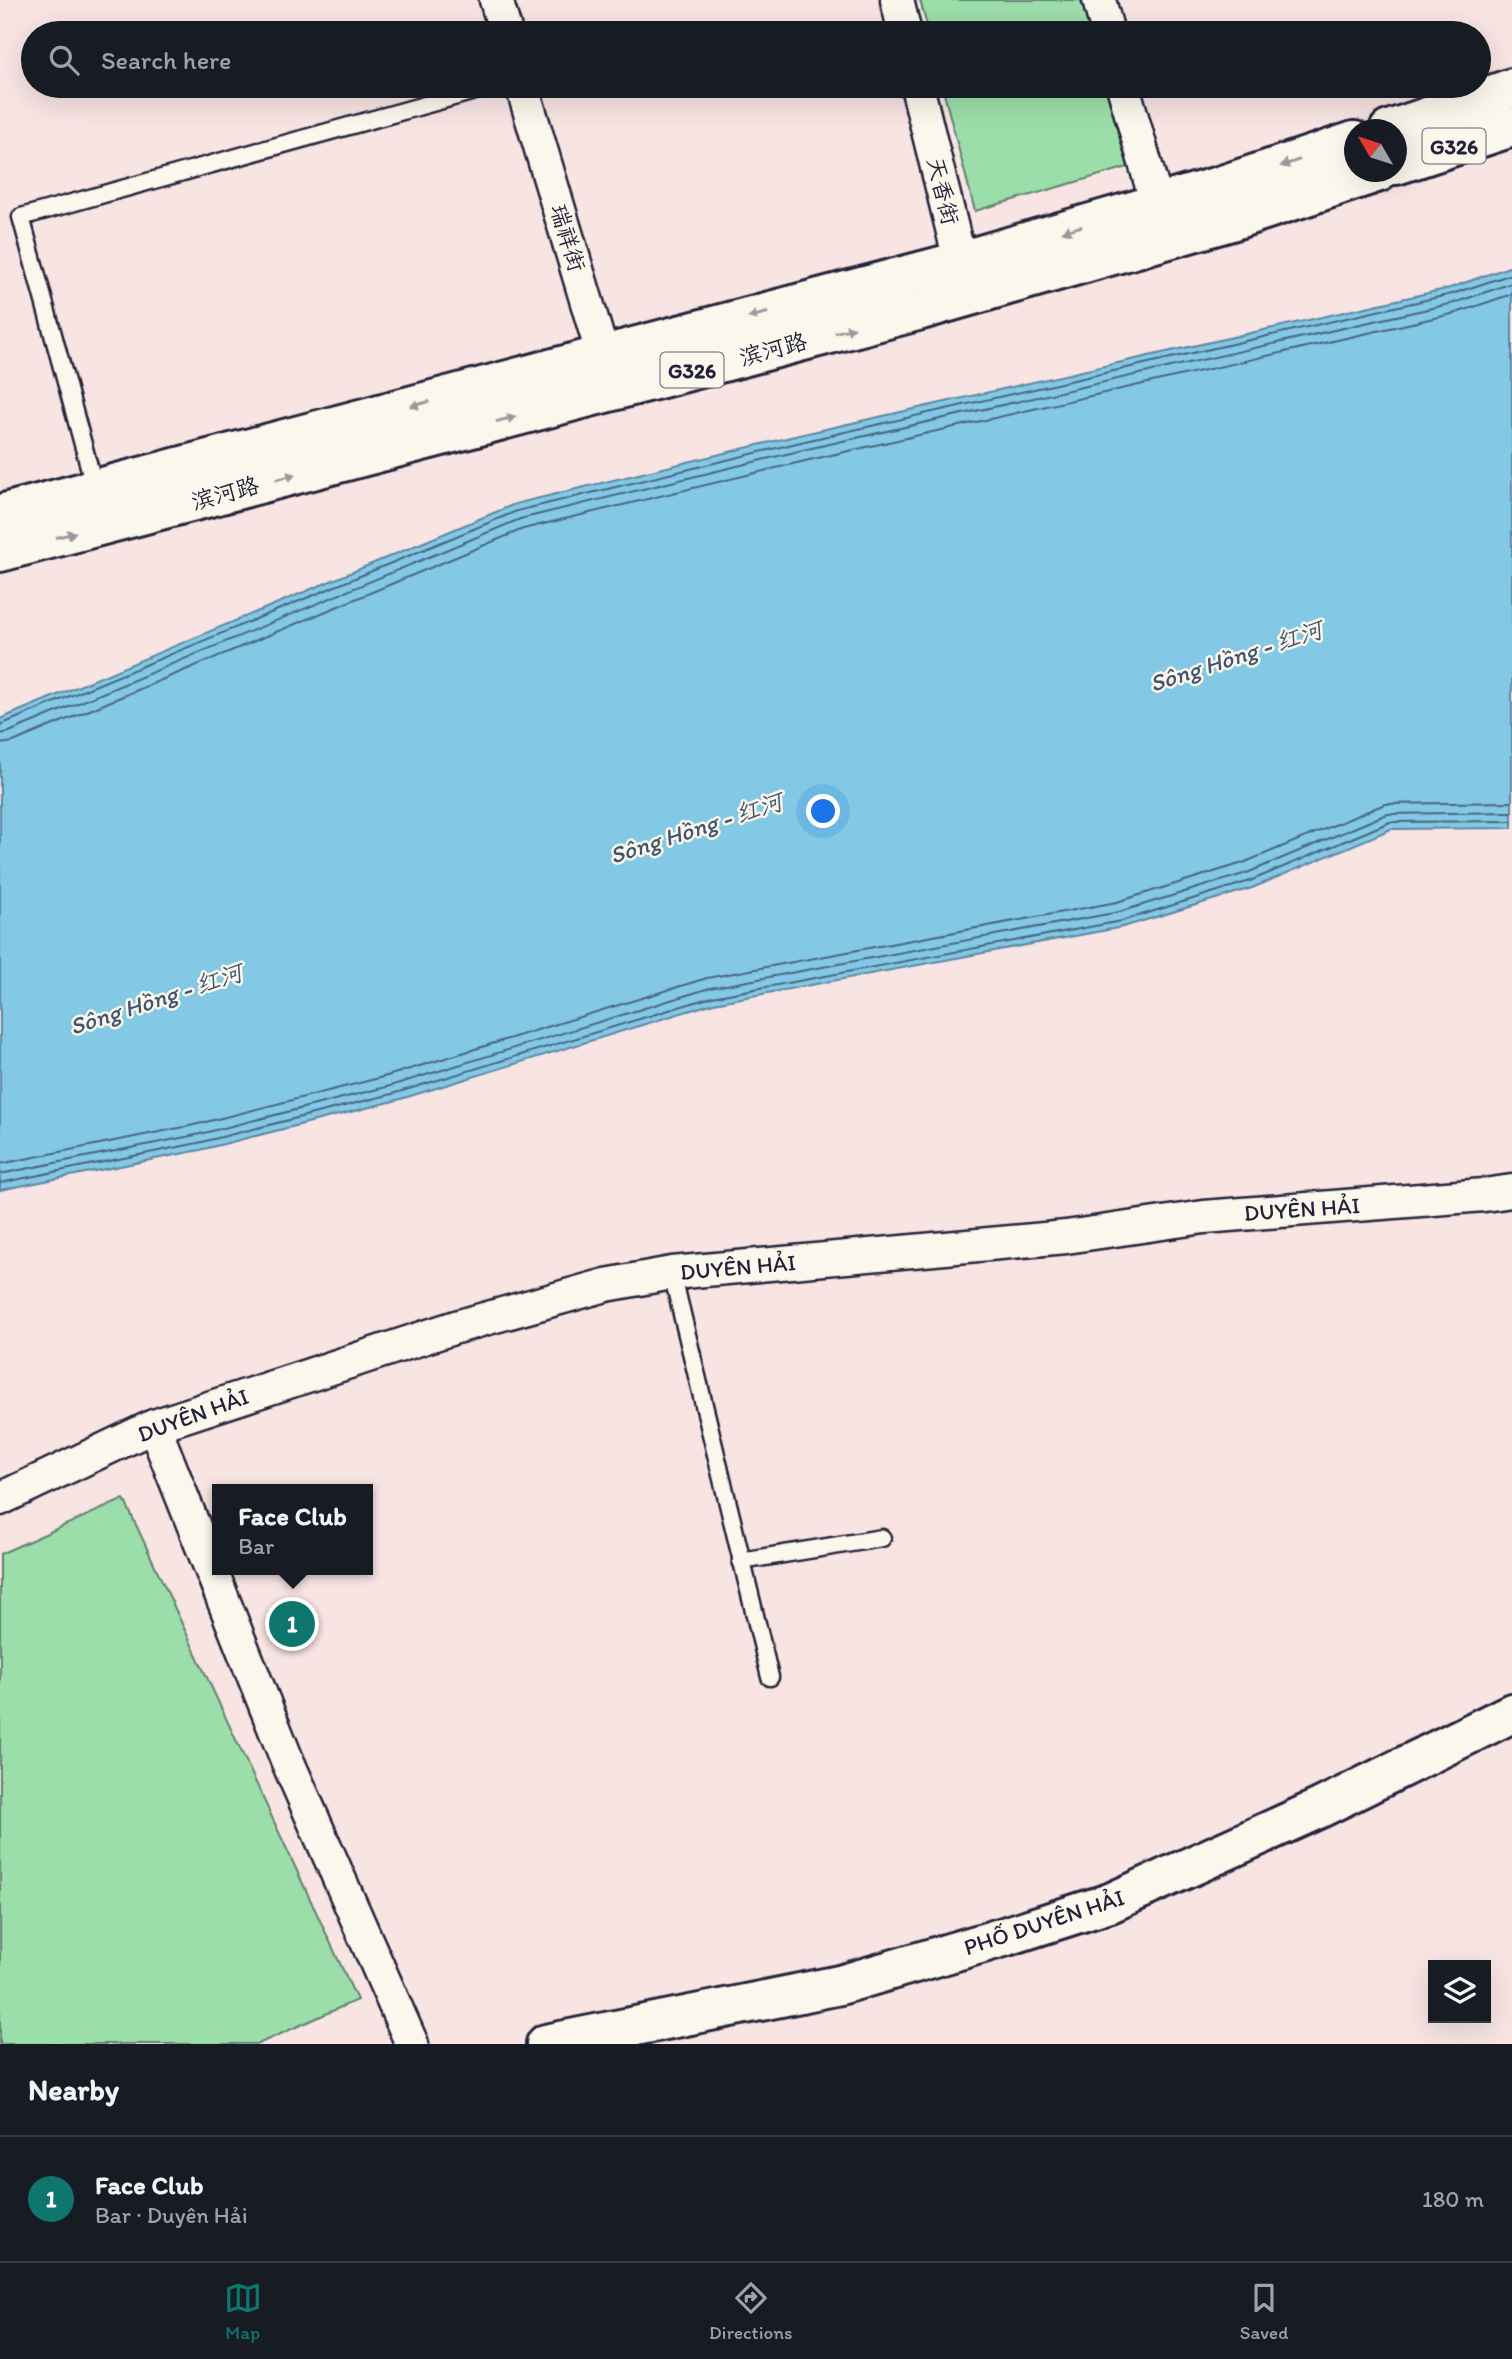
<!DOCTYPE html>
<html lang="en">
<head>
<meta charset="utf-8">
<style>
  :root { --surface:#171b24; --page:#20242c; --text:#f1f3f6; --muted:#9ea1a6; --line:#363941; --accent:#0f766e }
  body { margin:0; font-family:Itim,"LXGW WenKai TC",sans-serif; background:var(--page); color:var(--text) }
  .controls { position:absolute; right:21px; bottom:21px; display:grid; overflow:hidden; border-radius:0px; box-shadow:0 7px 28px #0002 }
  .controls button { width:63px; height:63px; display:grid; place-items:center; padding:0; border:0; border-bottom:2px solid var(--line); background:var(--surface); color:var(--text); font:35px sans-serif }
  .compass { position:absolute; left:1344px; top:119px; width:63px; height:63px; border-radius:50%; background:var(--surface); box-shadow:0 7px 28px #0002; rotate:309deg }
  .you { position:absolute; left:824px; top:812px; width:24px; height:24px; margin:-18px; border:5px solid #fff; border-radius:50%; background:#1a73e8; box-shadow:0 0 0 10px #1a73e833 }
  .badge { display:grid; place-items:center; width:46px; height:46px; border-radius:50%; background:var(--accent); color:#fff; font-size:23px; font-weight:700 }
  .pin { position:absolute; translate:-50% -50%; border:4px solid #fff; box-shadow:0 2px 7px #0006 }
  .popup { position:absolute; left:212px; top:1484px; width:161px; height:91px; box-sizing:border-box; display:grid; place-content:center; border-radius:0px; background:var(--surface); filter:drop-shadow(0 2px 5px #0005); font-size:23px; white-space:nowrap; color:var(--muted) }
  .popup b { font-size:26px; color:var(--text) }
  .popup::after { content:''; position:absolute; left:50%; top:100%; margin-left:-14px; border:14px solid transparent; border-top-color:var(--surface) }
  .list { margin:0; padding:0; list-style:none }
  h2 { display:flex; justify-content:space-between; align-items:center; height:91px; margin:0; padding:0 28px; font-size:30px }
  h2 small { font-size:23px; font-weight:400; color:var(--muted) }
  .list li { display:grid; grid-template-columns:46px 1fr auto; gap:21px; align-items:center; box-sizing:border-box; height:126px; padding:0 28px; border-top:2px solid var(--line) }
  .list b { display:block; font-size:26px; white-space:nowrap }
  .list p { margin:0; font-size:23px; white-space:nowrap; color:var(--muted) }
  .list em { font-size:23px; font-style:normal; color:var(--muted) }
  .icon { flex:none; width:38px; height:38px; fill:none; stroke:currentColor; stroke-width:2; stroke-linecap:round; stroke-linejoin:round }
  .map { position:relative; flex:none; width:1512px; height:2044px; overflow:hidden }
  .search { position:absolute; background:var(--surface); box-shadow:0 7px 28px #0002; left:21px; right:21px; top:21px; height:77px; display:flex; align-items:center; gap:18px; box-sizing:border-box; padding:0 24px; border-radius:38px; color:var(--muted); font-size:26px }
  .sheet { height:217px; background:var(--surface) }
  nav { display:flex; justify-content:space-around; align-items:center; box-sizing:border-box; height:98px; border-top:2px solid var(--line); background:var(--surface); font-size:19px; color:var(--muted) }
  nav a { display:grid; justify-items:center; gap:4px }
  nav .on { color:var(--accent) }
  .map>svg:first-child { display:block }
  .green { fill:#9cdea9; stroke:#5f8072; stroke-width:2 }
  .water { fill:#83c9e5; stroke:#5c86a1; stroke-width:2 }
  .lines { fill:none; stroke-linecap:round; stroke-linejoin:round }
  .shore { stroke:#49657f; stroke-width:2 }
  .service-casing { stroke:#22223b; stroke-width:21 }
  .minor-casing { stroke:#22223b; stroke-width:37 }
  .tertiary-casing { stroke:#22223b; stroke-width:44 }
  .trunk-casing { stroke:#22223b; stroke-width:44 }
  .service { stroke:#fbf7ec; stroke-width:16 }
  .minor { stroke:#fbf7ec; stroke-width:32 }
  .tertiary { stroke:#fbf7ec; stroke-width:38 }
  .trunk { stroke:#fbf7ec; stroke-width:38 }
  .oneway { fill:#99979c }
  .labels { text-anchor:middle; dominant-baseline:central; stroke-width:5; stroke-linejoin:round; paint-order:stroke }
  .shield { fill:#fbf7ec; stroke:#636270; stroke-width:2 }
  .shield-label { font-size:21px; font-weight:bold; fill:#22223b }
  .street-label { font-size:23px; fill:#22223b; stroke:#fbf7ec }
  .water-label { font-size:24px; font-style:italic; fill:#3f546e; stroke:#fbf7ec }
</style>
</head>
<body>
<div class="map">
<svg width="1512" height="2044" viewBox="0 0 1512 2044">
  <rect width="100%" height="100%" fill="#f7e4e3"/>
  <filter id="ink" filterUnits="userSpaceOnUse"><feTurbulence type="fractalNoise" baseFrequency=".0143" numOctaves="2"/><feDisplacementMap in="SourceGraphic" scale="14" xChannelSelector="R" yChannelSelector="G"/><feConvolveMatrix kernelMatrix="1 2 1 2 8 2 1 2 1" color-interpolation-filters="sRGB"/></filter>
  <g filter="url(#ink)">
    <g class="green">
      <polygon points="920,0 1081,0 1091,33 929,33"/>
      <polygon points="942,86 1105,86 1128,167 975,211"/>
      <polygon points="124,1499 357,2000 258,2044 0,2044 0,1554"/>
    </g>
    <polygon class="water" points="1512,266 1512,828 1391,829 1252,888 1123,927 714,1003 394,1101 200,1150 0,1190 0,719 515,504 799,435 1450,288"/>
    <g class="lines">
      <g class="shore">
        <polyline points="0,725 517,511 801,442 1452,294 1512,274"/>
        <polyline points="0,734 9,732 520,519 803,450 1454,303 1512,283"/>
        <polyline points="0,744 13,742 523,529 805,461 1456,313 1512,294"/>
        <polyline points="0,1164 194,1125 387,1076 707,978 1117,902 1243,863 1385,804 1512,802"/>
        <polyline points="0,1174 196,1135 390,1086 710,988 1119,912 1247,873 1387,814 1512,812"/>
        <polyline points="0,1183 198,1143 392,1094 712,997 1122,921 1250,881 1390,822 1512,821"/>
      </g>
      <defs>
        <g id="service">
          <polyline points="96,492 21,217 493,86"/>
          <polyline points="672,1273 770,1677"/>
          <polyline points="741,1561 882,1538"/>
        </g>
        <g id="minor">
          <polyline points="496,0 506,33"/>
          <polyline points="897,0 905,33"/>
          <polyline points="1099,0 1108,33"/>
          <polyline points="522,86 609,376"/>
          <polyline points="917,86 966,285"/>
          <polyline points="1123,86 1163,225"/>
          <polyline points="154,1426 287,1760 412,2044"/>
          <polyline points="0,1499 154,1426 456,1327 606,1285 672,1273 1066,1237 1204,1217 1484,1195 1512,1191"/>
        </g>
        <polyline id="tertiary" points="546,2044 840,1985 1007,1936 1110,1903 1320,1808 1512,1713"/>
        <g id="trunk">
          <polyline points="1389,130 1512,88"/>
          <polyline points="1396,165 1512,127"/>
          <polyline points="0,514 960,261 1219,186 1354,141"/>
          <polyline points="0,552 921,310 1231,221 1379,172"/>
        </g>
      </defs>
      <use href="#service" class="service-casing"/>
      <use href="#minor" class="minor-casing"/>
      <use href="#tertiary" class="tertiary-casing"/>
      <use href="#trunk" class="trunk-casing"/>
      <use href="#service" class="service"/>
      <use href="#minor" class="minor"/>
      <use href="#tertiary" class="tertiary"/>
      <use href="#trunk" class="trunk"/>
    </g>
    <defs><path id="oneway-solid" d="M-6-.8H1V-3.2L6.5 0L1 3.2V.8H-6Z" transform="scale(1.75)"/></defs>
    <g class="oneway">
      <use href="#oneway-solid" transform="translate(1290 163) rotate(161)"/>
      <use href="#oneway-solid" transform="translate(1072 229) rotate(164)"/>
      <use href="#oneway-solid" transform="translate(758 315) rotate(165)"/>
      <use href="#oneway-solid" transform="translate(845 330) rotate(-15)"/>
      <use href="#oneway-solid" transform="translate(420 404) rotate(165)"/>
      <use href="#oneway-solid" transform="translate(506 419) rotate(-15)"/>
      <use href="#oneway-solid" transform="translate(286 477) rotate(-15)"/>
      <use href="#oneway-solid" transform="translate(66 535) rotate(-15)"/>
    </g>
  </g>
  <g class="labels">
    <g class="shield">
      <rect x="1422.5" y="128.5" width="63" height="35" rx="5"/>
      <rect x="660.5" y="352.5" width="63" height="35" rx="5"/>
    </g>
    <g class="shield-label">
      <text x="1454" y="146">G326</text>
      <text x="692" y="370">G326</text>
    </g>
    <g class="street-label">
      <text transform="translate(943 191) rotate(76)">天香街</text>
      <text transform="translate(568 238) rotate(73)">瑞祥街</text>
      <text transform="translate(773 349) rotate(-15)">滨河路</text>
      <text transform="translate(225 493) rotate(-15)">滨河路</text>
      <text transform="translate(1302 1209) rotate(-4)">DUYÊN HẢI</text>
      <text transform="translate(738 1267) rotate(-5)">DUYÊN HẢI</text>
      <text transform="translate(193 1415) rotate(-20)">DUYÊN HẢI</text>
      <text transform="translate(1044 1922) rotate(-18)">PHỐ DUYÊN HẢI</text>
    </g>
    <g class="water-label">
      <text transform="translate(1236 656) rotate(-18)">Sông Hồng - 红河</text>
      <text transform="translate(696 828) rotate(-18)">Sông Hồng - 红河</text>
      <text transform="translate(156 999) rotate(-18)">Sông Hồng - 红河</text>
    </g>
  </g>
</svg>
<div class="controls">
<button><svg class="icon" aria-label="layers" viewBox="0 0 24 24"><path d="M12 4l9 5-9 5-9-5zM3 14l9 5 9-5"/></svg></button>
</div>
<svg class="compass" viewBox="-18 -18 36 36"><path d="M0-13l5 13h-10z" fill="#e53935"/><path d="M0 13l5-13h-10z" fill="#9ea1a6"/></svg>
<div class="you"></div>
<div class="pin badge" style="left:292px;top:1624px">1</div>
<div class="popup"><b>Face Club</b>Bar</div>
<div class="search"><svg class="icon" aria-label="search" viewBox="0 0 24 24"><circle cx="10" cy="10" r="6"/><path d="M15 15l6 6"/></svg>Search here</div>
</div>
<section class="sheet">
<h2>Nearby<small></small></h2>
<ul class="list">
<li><span class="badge">1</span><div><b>Face Club</b><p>Bar · Duyên Hải</p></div><em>180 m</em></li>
</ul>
</section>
<nav>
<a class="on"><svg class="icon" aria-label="map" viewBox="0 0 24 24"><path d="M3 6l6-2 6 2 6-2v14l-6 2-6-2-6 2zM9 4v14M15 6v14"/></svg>Map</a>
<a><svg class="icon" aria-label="directions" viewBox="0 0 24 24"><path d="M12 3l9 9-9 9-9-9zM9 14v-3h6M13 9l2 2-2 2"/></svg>Directions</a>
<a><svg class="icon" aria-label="saved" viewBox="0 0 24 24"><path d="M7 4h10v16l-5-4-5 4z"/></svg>Saved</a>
</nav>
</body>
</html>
